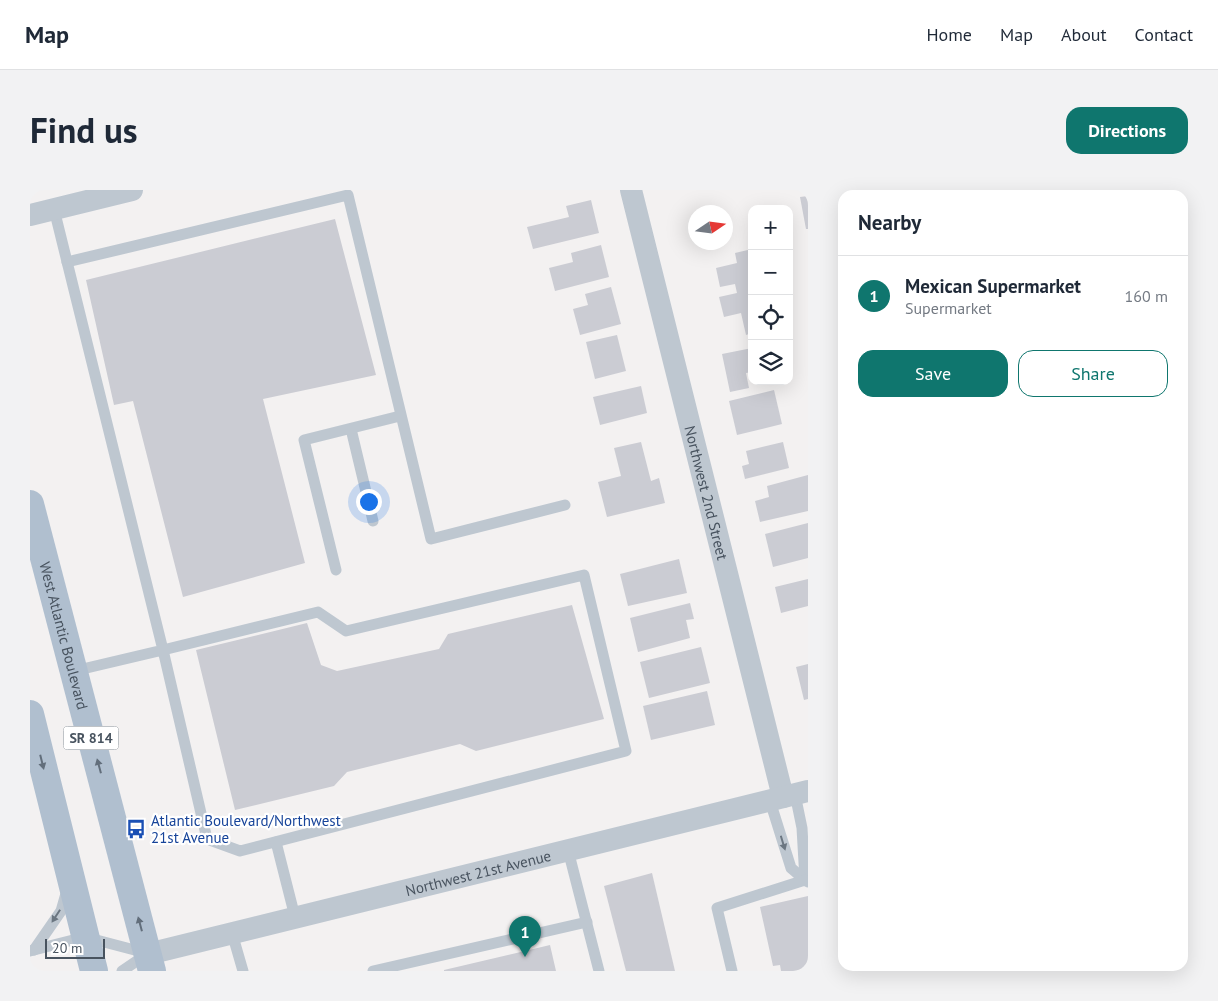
<!DOCTYPE html>
<html lang="en">
<head>
<meta charset="utf-8">
<style>
  :root { --surface:#fff; --page:#f2f2f3; --text:#1f2937; --muted:#747a83; --line:#e0e1e3; --accent:#0f766e }
  body { margin:0; font-family:"PT Sans",sans-serif; background:var(--page); color:var(--text) }
  .controls { position:absolute; right:15px; top:15px; display:grid; overflow:hidden; border-radius:10px; box-shadow:0 5px 20px #0002 }
  .controls button { width:45px; height:45px; display:grid; place-items:center; padding:0; border:0; border-bottom:1px solid var(--line); background:var(--surface); color:var(--text); font:25px sans-serif }
  .compass { position:absolute; left:658px; top:15px; width:45px; height:45px; border-radius:50%; background:var(--surface); box-shadow:0 5px 20px #0002; rotate:77deg }
  .scale { position:absolute; left:15px; bottom:12px; width:60px; box-sizing:border-box; padding-left:5px; border:2px solid #48535f; border-top:0; font-size:14px; line-height:18px; white-space:nowrap; color:#48535f; -webkit-text-stroke:4px #fff; paint-order:stroke }
  .you { position:absolute; left:338px; top:311px; width:18px; height:18px; margin:-12px; border:4px solid #fff; border-radius:50%; background:#1a73e8; box-shadow:0 0 0 8px #1a73e833 }
  .badge { display:grid; place-items:center; width:32px; height:32px; border-radius:50%; background:var(--accent); color:#fff; font-size:16px; font-weight:700 }
  .pin { position:absolute; translate:-50% -41px; filter:drop-shadow(0 1px 2px #0008) }
  .pin::after { content:''; position:absolute; top:26px; width:18px; height:15px; background:inherit; clip-path:polygon(0 0,100% 0,50% 100%) }
  .list { margin:0; padding:0; list-style:none }
  h2 { display:flex; justify-content:space-between; align-items:center; height:65px; margin:0; padding:0 20px; font-size:21px }
  h2 small { font-size:16px; font-weight:400; color:var(--muted) }
  .list li { display:grid; grid-template-columns:32px 1fr auto; gap:15px; align-items:center; box-sizing:border-box; height:80px; padding:0 20px; border-top:1px solid var(--line) }
  .list b { display:block; font-size:19px; white-space:nowrap }
  .list p { margin:0; font-size:16px; white-space:nowrap; color:var(--muted) }
  .list em { font-size:16px; font-style:normal; color:var(--muted) }
  .actions { display:flex; gap:10px; padding:15px 20px }
  .actions a { flex:1; padding:11px 0; border:1px solid var(--accent); border-radius:15px; text-align:center; font-size:18px; color:var(--accent) }
  .actions .main { background:var(--accent); color:#fff }
  .icon { flex:none; width:28px; height:28px; fill:none; stroke:currentColor; stroke-width:2; stroke-linecap:round; stroke-linejoin:round }
  .map { position:relative; flex:none; width:778px; height:781px; overflow:hidden; border-radius:15px }
  header { display:flex; align-items:center; gap:30px; box-sizing:border-box; height:70px; padding:0 25px; background:var(--surface); border-bottom:1px solid var(--line) }
  header strong { font-size:24px }
  nav { display:flex; gap:28px; margin-inline-start:auto; font-size:18px }
  .intro { display:flex; align-items:center; justify-content:space-between; box-sizing:border-box; height:120px; padding:0 30px }
  h1 { margin:0; font-size:35px }
  .button { padding:12px 22px; border-radius:15px; background:var(--accent); color:#fff; font-size:18px; font-weight:700 }
  main { display:flex; gap:30px; padding:0 30px }
  aside { flex:1; background:var(--surface); border-radius:15px; box-shadow:0 5px 20px #0002 }
  .map>svg:first-child { display:block }
  .building { fill:#cbccd3 }
  .lines { fill:none; stroke-linecap:round; stroke-linejoin:round }
  .lane { stroke:#bec7d0; stroke-width:11 }
  .street { stroke:#bec7d0; stroke-width:22 }
  .primary { stroke:#b0bfcf; stroke-width:28 }
  .oneway { fill:#626e7b }
  .oneway2 { fill:#6b7681 }
  .labels { text-anchor:middle; dominant-baseline:central; stroke-width:4.5; stroke-linejoin:round; paint-order:stroke }
  .shield { fill:#fff; stroke:#7f878f; stroke-width:1 }
  .shield-label { font-size:14px; font-weight:bold; fill:#48535f }
  .street-label { font-size:15px; fill:#48535f; stroke:#fff }
  .transit-label { font-size:15px; fill:#164399; stroke:#fff; text-anchor:start }
</style>
</head>
<body>
<header>
<strong>Map</strong>
<nav><a>Home</a><a>Map</a><a>About</a><a>Contact</a></nav>
</header>
<div class="intro"><h1>Find us</h1><a class="button">Directions</a></div>
<main>
<div class="map">
<svg width="778" height="781" viewBox="0 0 778 781">
  <rect width="100%" height="100%" fill="#f3f1f1"/>
  <g class="building">
    <polygon points="778,6 778,39 776,39 770,7"/>
    <polygon points="561,10 569,43 503,59 497,37 539,27 536,16"/>
    <polygon points="305,29 346,185 233,209 275,373 153,407 103,211 84,215 56,90"/>
    <polygon points="571,55 579,87 525,101 519,78 543,72 541,63"/>
    <polygon points="722,59 722,143 716,145 711,123 694,127 689,107 707,103 705,94 690,97 686,78 707,73 705,63"/>
    <polygon points="581,97 591,134 550,145 543,119 558,115 555,104"/>
    <polygon points="587,145 596,181 565,189 556,152"/>
    <polygon points="722,158 722,182 716,183 719,198 700,202 692,164"/>
    <polygon points="611,196 617,223 570,235 563,207"/>
    <polygon points="744,200 752,234 707,245 699,211"/>
    <polygon points="611,252 621,291 629,288 635,313 577,327 568,292 591,286 584,258"/>
    <polygon points="753,252 759,278 715,289 712,276 719,274 716,261"/>
    <polygon points="778,285 778,321 730,332 725,311 739,307 737,296"/>
    <polygon points="778,333 778,368 743,377 735,344"/>
    <polygon points="649,369 657,403 598,416 590,384"/>
    <polygon points="778,389 778,416 751,423 745,397"/>
    <polygon points="660,413 664,429 656,430 660,448 608,462 600,428"/>
    <polygon points="542,415 574,529 446,561 430,554 317,582 304,596 205,620 166,460 277,433 291,475 307,481 409,459 418,444"/>
    <polygon points="671,457 680,493 619,508 610,472"/>
    <polygon points="778,474 778,509 774,510 766,477"/>
    <polygon points="677,501 685,535 621,550 613,516"/>
    <polygon points="622,683 645,781 596,781 574,696"/>
    <polygon points="778,706 778,781 751,781 750,775 743,776 730,717"/>
    <polygon points="520,755 526,781 414,781 414,780"/>
  </g>
  <g class="lines">
    <g class="lane">
      <polyline points="24,19 133,460 288,422 316,441 554,385 596,561 210,661 177,649 133,460 44,481"/>
      <polyline points="37,72 318,5 401,349 535,315"/>
      <polyline points="321,239 343,331"/>
      <polyline points="306,380 274,250 370,226"/>
      <polyline points="765,604 772,638 775,690"/>
      <polyline points="740,611 761,678 775,690"/>
      <polyline points="246,652 265,727"/>
      <polyline points="538,660 569,781"/>
      <polyline points="202,743 213,781"/>
      <polyline points="4,760 31,721 37,700"/>
      <polyline points="0,761 55,747 116,763"/>
      <polyline points="92,781 117,764"/>
      <polyline points="343,781 557,732"/>
      <polyline points="702,781 687,718 775,690 778,692"/>
    </g>
    <g class="street">
      <path id="s1" d="M601,0L753,607"/>
      <polyline points="0,25 102,0"/>
      <path id="s2" d="M118,764L778,601"/>
    </g>
    <g class="primary">
      <path id="s3" d="M0,314L122,781"/>
      <polyline points="0,524 64,781"/>
    </g>
  </g>
  <defs><path id="oneway-solid" d="M-6-.8H1V-3.2L6.5 0L1 3.2V.8H-6Z" transform="scale(1.25)"/></defs>
  <g class="oneway">
    <use href="#oneway-solid" transform="translate(12 572) rotate(76)"/>
    <use href="#oneway-solid" transform="translate(69 576) rotate(-105)"/>
    <use href="#oneway-solid" transform="translate(110 734) rotate(-105)"/>
  </g>
  <g class="oneway2">
    <use href="#oneway-solid" transform="translate(753 653) rotate(73)"/>
    <use href="#oneway-solid" transform="translate(26 726) rotate(123)"/>
  </g>
  <defs>
    <symbol id="bus-bare" viewBox="-9 -9 18 18"><path d="M-5-6H5V4H4V6H2V4H-2V6H-4V4H-5ZM-3.5-4V0h7V-4ZM-3.5 1.2v1.5H-2V1.2ZM2 1.2v1.5H3.5V1.2Z" fill="#1a4fb4" stroke="#fff" stroke-width="2.5" paint-order="stroke"/></symbol>
  </defs>
  <g fill-rule="evenodd">
    <use href="#bus-bare" x="92" y="625" width="28" height="28"/>
  </g>
  <g class="labels">
    <rect class="shield" x="33.5" y="536.5" width="55" height="23" rx="4"/>
    <g class="shield-label">
      <text x="61" y="548">SR 814</text>
    </g>
    <g class="street-label">
      <text stroke="none"><textPath href="#s1" startOffset="312">Northwest 2nd Street</textPath></text>
      <text stroke="none"><textPath href="#s3" startOffset="136">West Atlantic Boulevard</textPath></text>
      <text stroke="none"><textPath href="#s2" startOffset="340">Northwest 21st Avenue</textPath></text>
    </g>
    <g class="transit-label">
      <text x="121" y="630">Atlantic Boulevard/Northwest<tspan x="121" dy="17">21st Avenue</tspan></text>
    </g>
  </g>
</svg>
<div class="controls">
<button>+</button>
<button>−</button>
<button><svg class="icon" aria-label="locate" viewBox="0 0 24 24"><circle cx="12" cy="12" r="6"/><path d="M12 2v4M12 18v4M2 12h4M18 12h4"/></svg></button>
<button><svg class="icon" aria-label="layers" viewBox="0 0 24 24"><path d="M12 4l9 5-9 5-9-5zM3 14l9 5 9-5"/></svg></button>
</div>
<svg class="compass" viewBox="-18 -18 36 36"><path d="M0-13l5 13h-10z" fill="#e53935"/><path d="M0 13l5-13h-10z" fill="#747a83"/></svg>
<div class="scale">20 m</div>
<div class="you"></div>
<div class="pin badge" style="left:495px;top:767px">1</div>
</div>
<aside>
<h2>Nearby<small></small></h2>
<ul class="list">
<li><span class="badge">1</span><div><b>Mexican Supermarket</b><p>Supermarket</p></div><em>160 m</em></li>
</ul>
<div class="actions"><a class="main">Save</a><a>Share</a></div>
</aside>
</main>
</body>
</html>
